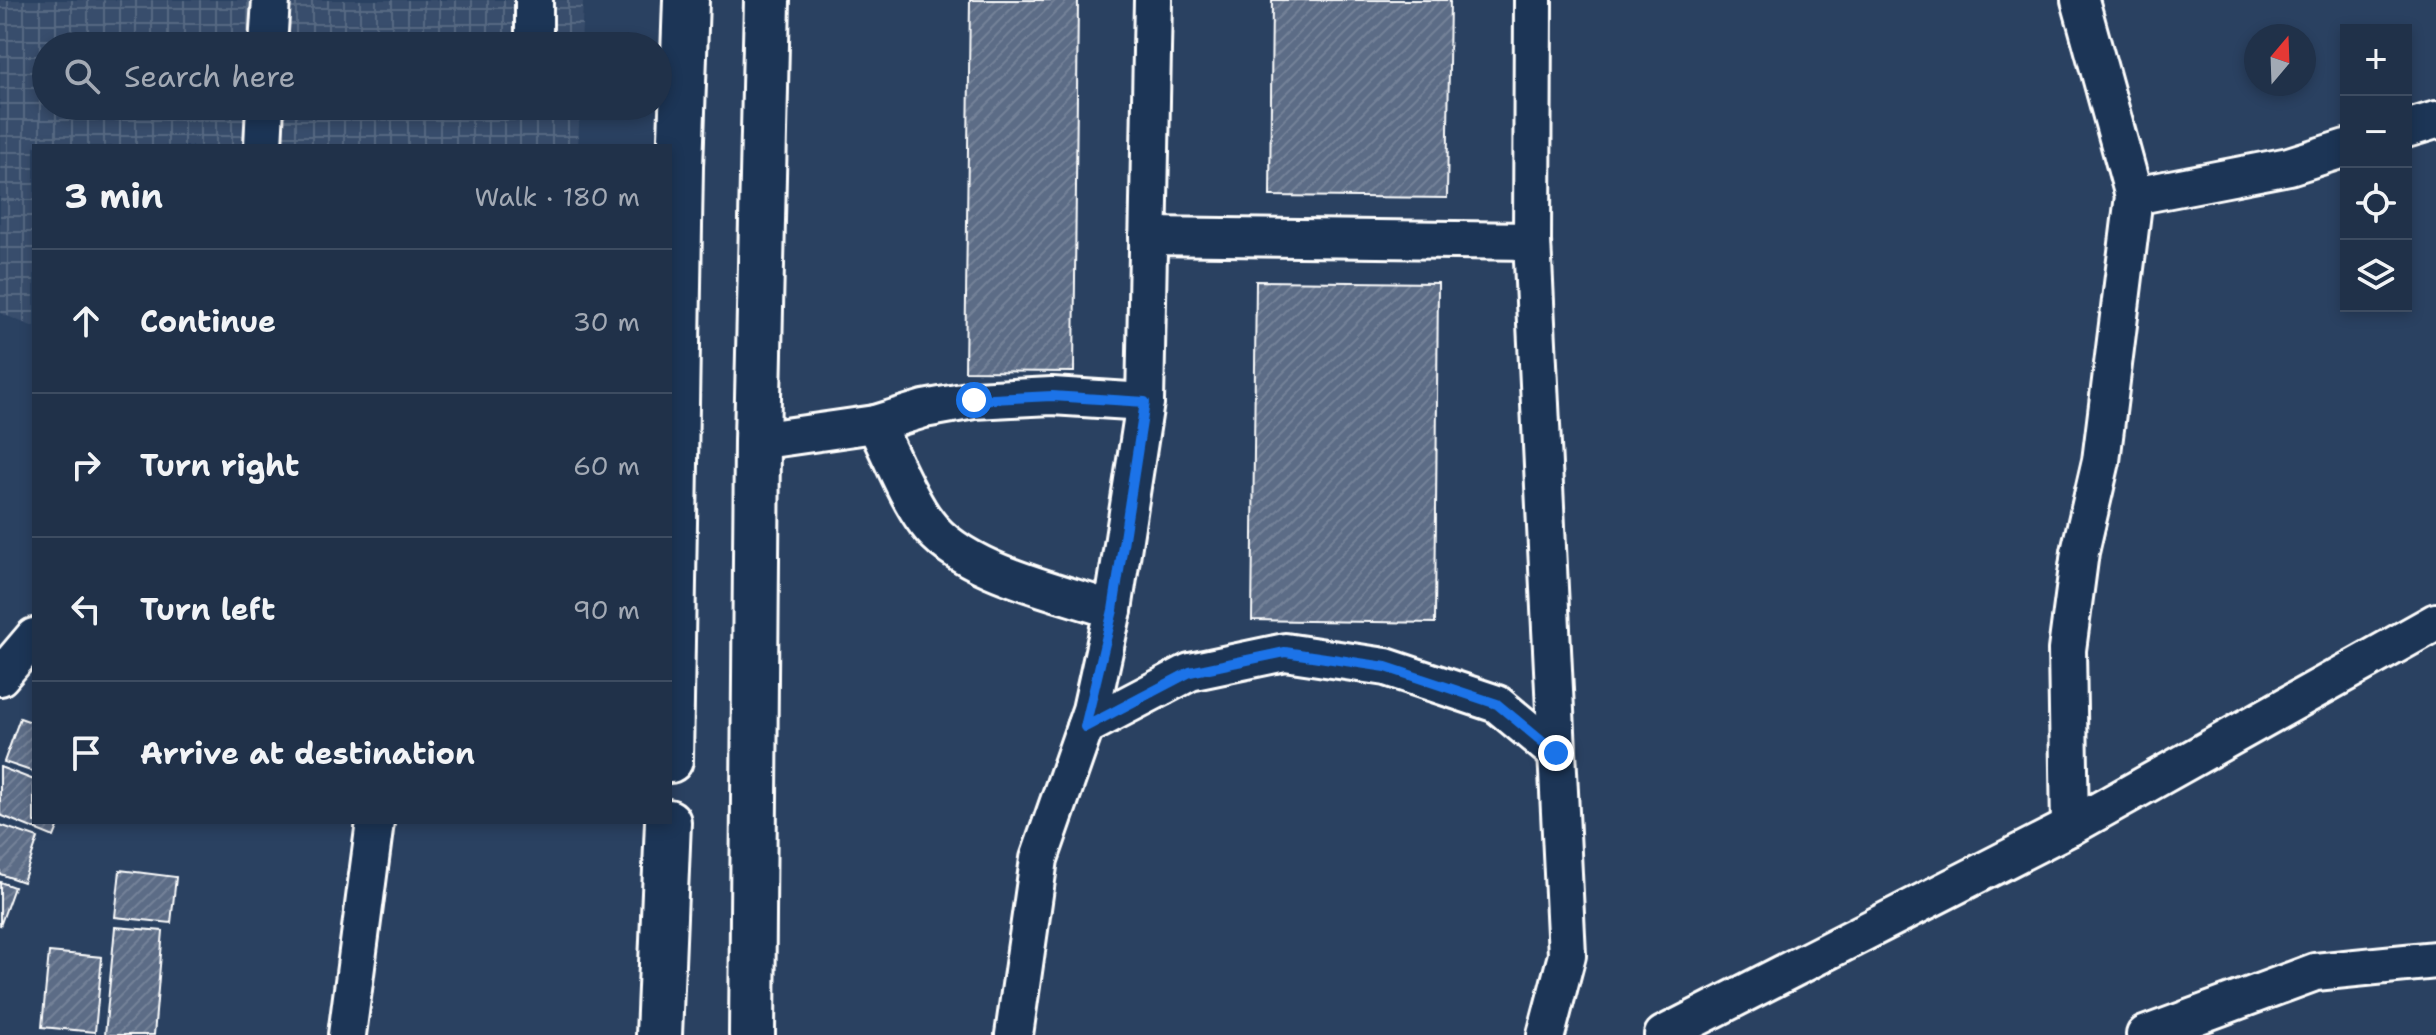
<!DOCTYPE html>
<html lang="en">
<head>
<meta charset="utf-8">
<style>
  :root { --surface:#203149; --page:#2d3d53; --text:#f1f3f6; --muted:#a2a9b4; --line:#3d4c61 }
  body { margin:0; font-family:"Shantell Sans",sans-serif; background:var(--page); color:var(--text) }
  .controls { position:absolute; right:24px; top:24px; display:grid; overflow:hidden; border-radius:0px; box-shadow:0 4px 12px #0003 }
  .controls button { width:72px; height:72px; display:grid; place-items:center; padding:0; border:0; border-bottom:2px solid var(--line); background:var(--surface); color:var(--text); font:40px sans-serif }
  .compass { position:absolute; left:2244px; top:24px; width:72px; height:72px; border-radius:50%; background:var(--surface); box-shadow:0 4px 12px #0003; rotate:19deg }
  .stop { position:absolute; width:24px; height:24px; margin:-18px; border:6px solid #1a73e8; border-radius:50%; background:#fff }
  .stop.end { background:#1a73e8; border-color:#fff; box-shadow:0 2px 8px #0008 }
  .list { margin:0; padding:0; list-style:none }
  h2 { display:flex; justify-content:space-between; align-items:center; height:104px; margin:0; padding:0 32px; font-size:34px }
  h2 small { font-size:26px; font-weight:400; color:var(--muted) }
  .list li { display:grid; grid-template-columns:52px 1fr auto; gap:24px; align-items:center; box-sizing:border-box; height:144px; padding:0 32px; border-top:2px solid var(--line) }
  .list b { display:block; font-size:30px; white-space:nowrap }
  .list em { font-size:26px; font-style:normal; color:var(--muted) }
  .icon { flex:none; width:44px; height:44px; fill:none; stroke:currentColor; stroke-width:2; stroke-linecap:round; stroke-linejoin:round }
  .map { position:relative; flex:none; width:2436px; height:1035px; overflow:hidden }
  .search { position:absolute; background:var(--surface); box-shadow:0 4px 12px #0003; left:32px; top:32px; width:640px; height:88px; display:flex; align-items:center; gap:20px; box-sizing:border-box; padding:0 28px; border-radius:44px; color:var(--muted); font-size:30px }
  .panel { position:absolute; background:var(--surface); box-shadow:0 4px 12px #0003; left:32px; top:144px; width:640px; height:680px; border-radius:0px }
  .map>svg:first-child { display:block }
  .industrial { fill:url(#industrial-grid) }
  .building { fill:url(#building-hatch); stroke:#fff; stroke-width:2 }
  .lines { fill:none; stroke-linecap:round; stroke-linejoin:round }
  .minor-casing { stroke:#fff; stroke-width:42 }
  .major-casing { stroke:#fff; stroke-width:50 }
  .minor { stroke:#1d3557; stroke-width:36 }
  .major { stroke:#1d3557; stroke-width:44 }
  .route { stroke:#1a73e8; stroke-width:10 }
</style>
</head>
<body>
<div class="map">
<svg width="2436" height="1035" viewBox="0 0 2436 1035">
  <defs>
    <pattern id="industrial-grid" width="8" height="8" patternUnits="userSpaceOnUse" patternTransform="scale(2)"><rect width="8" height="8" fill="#394e6c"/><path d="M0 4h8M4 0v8" fill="none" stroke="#576982"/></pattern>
    <pattern id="building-hatch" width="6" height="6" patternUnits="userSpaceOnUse" patternTransform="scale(2)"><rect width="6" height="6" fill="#5b6c86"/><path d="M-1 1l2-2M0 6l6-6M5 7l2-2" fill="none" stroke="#748298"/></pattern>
  </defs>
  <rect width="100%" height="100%" fill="#2a4161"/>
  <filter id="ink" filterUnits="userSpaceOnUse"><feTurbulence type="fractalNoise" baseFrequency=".0125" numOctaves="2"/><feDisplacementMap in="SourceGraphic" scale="16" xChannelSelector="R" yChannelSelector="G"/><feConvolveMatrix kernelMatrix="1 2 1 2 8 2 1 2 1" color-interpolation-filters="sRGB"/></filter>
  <g filter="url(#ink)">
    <polygon class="industrial" points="0,0 583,0 581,46 46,46 46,106 580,106 578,146 34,146 34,327 0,313"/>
    <g class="building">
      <polygon points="970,0 1078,0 1074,372 965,371"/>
      <polygon points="1272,0 1450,0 1447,198 1270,196"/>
      <polygon points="1256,281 1438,283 1435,623 1252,620"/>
      <polygon points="20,718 34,723 34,772 4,762"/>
      <polygon points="0,767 34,780 34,822 60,822 54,837 0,815"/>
      <polygon points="0,825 38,838 23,882 0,874"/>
      <polygon points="120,870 176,877 171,923 115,917"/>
      <polygon points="0,882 14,887 0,926"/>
      <polygon points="115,927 163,931 154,1035 105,1035"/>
      <polygon points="49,952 102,957 95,1032 42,1027"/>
    </g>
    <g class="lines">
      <defs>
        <g id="minor">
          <polyline points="534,45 534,0"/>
          <polyline points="268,46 271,0"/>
          <polyline points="2406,129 2436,120"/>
          <polyline points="263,146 265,106"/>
          <polyline points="2134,196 2289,166 2346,148"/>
          <polyline points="1148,236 1532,241 1533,0"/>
          <polyline points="1532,241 1567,955 1546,1035"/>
          <path d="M875,424C890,453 907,497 926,522C962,572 1057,591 1113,610"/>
          <polyline points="757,441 875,424 924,409 974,400 1052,396 1145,402"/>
          <polyline points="0,677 34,637"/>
          <polyline points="1085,727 1190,672 1285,652 1386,667 1497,704 1556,753"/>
          <polyline points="2070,827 2067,650 2080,552 2101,461 2134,196 2080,0"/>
          <polyline points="347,1035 375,822"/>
          <polyline points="1014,1035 1039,859 1091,710 1113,610 1145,402 1153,0"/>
          <polyline points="1663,1035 2070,827 2436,622"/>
          <polyline points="2145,1035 2315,972 2436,960"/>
        </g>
        <g id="major">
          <polyline points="670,760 680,167 686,0"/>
          <polyline points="659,1035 668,822"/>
          <polyline points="752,1035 757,441 767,0"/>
        </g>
      </defs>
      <use href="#minor" class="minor-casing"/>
      <use href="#major" class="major-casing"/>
      <use href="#minor" class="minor"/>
      <use href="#major" class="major"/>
    </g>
  </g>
  <g class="lines" filter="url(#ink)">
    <polyline class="route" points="974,400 1052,396 1145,402 1113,610 1085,727 1190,672 1285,652 1386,667 1497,704 1556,753"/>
  </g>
</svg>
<div class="controls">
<button>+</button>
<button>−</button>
<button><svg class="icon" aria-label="locate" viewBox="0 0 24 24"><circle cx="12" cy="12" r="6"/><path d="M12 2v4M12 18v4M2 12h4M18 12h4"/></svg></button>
<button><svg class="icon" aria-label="layers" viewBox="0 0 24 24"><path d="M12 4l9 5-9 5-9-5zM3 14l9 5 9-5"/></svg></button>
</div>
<svg class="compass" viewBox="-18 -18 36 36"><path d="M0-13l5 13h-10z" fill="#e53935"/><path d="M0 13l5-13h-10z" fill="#a2a9b4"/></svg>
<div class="stop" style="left:974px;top:400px"></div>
<div class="stop end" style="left:1556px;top:753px"></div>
<div class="search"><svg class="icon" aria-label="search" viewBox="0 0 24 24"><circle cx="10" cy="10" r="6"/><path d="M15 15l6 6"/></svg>Search here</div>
<section class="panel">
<h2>3 min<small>Walk · 180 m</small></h2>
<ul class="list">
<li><svg class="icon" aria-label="ahead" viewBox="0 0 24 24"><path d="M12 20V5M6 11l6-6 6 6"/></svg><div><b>Continue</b></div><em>30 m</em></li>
<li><svg class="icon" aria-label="right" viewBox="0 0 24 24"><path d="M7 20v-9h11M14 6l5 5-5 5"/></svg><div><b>Turn right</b></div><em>60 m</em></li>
<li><svg class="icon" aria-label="left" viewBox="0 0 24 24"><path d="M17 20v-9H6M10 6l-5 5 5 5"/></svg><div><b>Turn left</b></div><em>90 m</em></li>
<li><svg class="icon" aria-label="arrive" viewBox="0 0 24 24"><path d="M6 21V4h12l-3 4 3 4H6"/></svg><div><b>Arrive at destination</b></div></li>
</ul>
</section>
</div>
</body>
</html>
